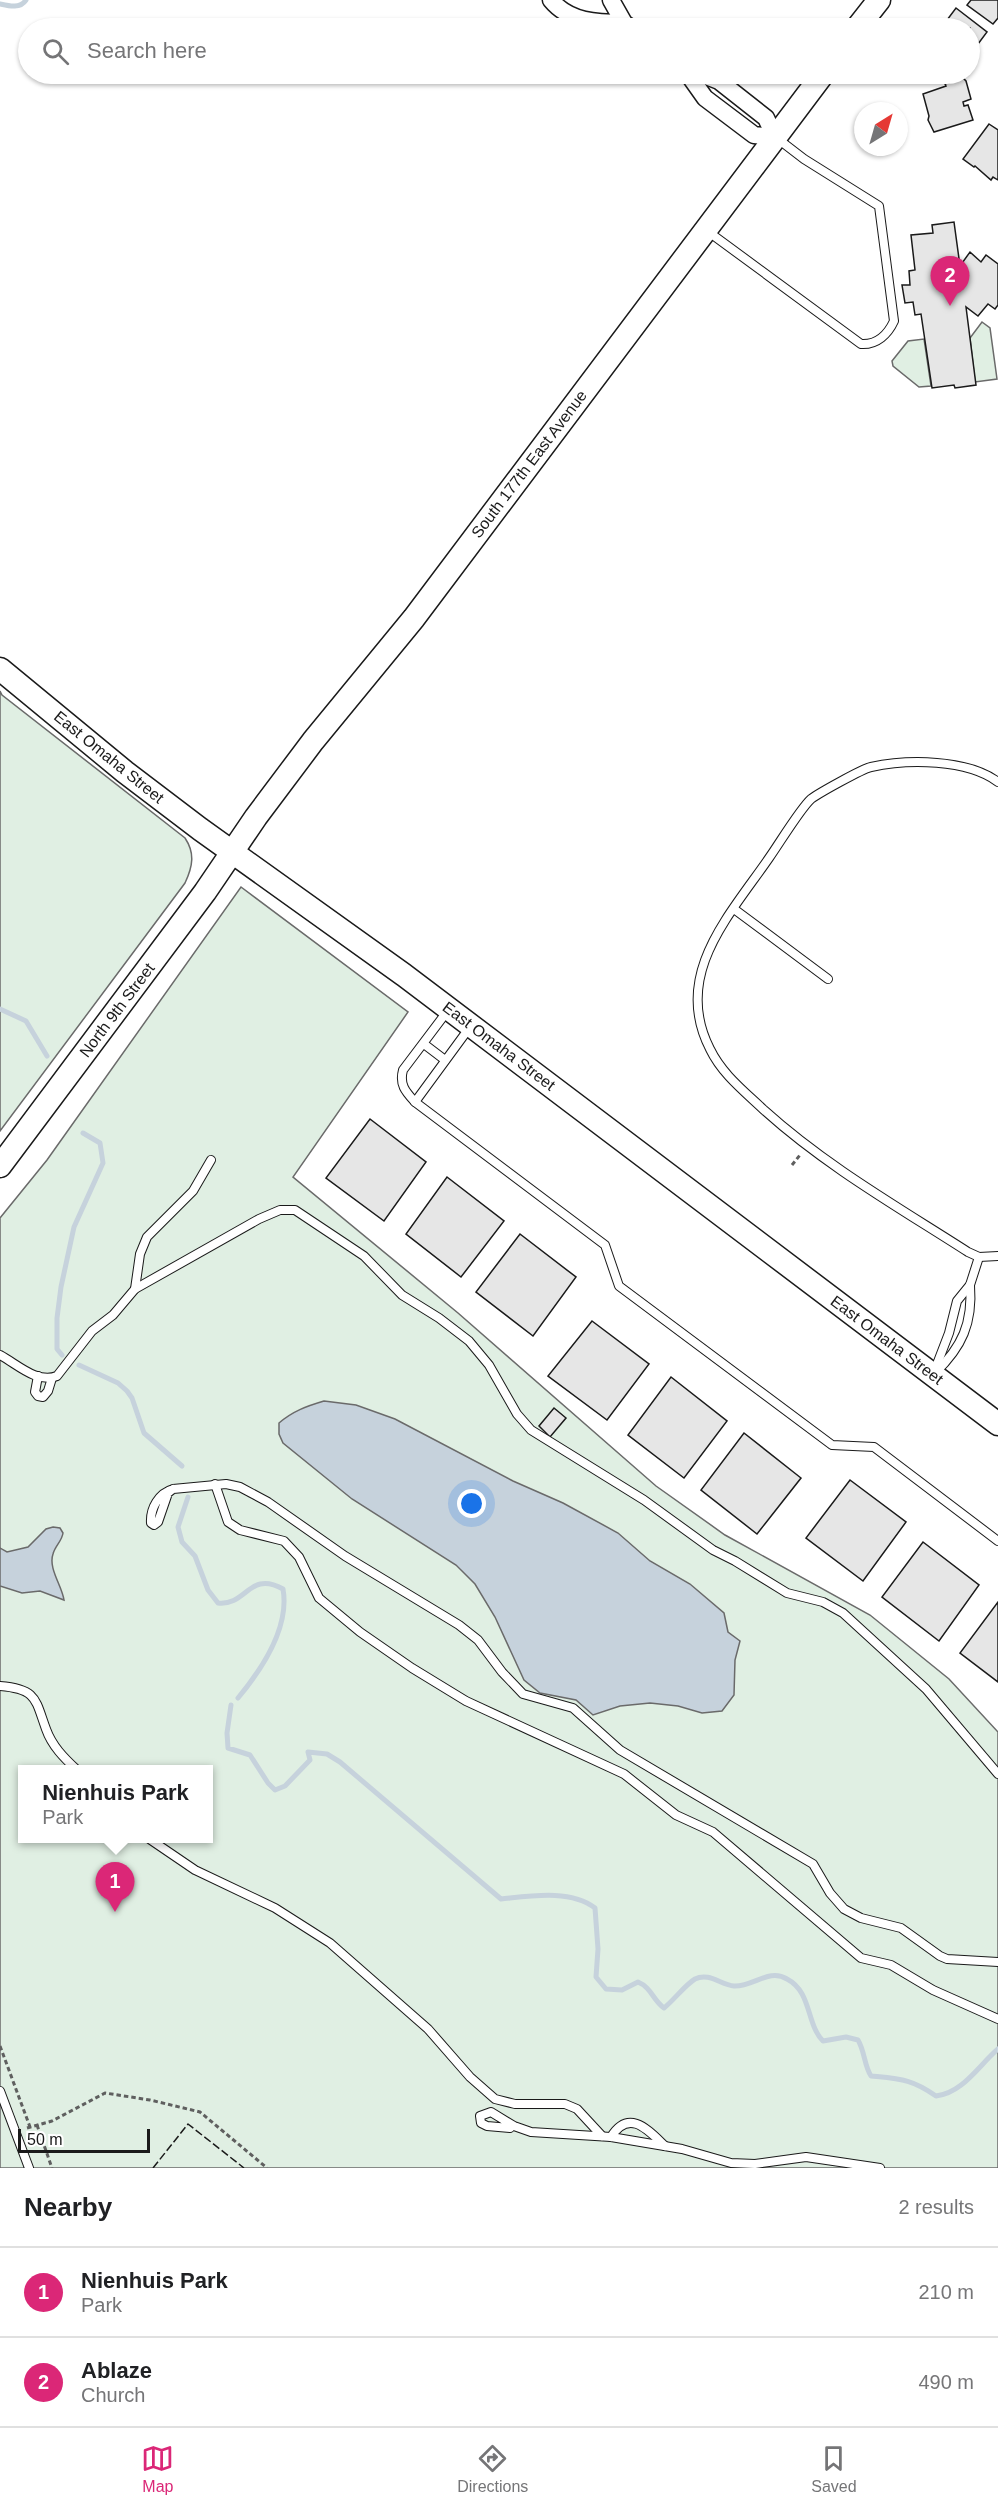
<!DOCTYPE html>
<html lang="en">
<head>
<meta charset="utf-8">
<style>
  :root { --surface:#fff; --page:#f2f2f2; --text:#202124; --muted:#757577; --line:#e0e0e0; --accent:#db2777 }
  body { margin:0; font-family:Helvetica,sans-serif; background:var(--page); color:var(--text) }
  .compass { position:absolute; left:854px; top:102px; width:54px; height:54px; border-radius:50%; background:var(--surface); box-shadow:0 2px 4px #0004; rotate:37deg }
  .scale { position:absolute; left:18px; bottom:15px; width:132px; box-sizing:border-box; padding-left:6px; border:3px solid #1a1a1a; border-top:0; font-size:16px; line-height:21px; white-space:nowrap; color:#1a1a1a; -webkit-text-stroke:4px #fff; paint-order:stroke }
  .you { position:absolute; left:472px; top:1504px; width:21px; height:21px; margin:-15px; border:4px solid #fff; border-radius:50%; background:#1a73e8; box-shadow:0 0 0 9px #1a73e833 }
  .badge { display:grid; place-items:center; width:39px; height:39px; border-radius:50%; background:var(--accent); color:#fff; font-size:20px; font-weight:700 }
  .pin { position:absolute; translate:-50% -50px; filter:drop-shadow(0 2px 3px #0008) }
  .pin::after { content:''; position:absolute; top:32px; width:21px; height:18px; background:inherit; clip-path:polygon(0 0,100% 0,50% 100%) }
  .popup { position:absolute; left:18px; top:1765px; width:195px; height:78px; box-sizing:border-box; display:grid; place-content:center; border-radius:0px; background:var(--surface); filter:drop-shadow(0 2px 4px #0005); font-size:20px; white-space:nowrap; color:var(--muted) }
  .popup b { font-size:22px; color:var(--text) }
  .popup::after { content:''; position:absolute; left:50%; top:100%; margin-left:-12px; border:12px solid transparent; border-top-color:var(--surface) }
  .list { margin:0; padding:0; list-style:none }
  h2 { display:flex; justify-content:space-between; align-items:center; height:78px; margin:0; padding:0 24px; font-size:26px }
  h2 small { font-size:20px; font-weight:400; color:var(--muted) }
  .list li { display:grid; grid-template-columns:39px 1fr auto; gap:18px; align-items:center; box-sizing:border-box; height:90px; padding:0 24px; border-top:2px solid var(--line) }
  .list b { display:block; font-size:22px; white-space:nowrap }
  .list p { margin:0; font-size:20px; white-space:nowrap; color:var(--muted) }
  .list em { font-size:20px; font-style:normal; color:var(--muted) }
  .icon { flex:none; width:33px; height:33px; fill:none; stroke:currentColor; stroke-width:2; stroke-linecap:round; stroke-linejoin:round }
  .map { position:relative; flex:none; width:998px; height:2168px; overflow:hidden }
  .search { position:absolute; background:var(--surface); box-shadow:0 2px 4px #0004; left:18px; right:18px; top:18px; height:66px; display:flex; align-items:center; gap:15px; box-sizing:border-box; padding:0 21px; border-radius:33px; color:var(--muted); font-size:22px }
  .sheet { height:258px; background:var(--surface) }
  nav { display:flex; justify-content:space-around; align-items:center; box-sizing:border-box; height:84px; border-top:2px solid var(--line); background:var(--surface); font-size:16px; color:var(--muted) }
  nav a { display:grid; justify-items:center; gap:3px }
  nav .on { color:var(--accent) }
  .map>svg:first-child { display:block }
  .green { fill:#e0efe3; stroke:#6a6a6a; stroke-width:1.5; fill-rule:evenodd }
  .water { fill:#c6d2dc; stroke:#6a6a6a; stroke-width:1.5 }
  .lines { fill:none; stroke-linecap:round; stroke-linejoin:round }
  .stream { stroke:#c6d2dc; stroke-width:5 }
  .building { fill:#e6e6e6; stroke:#1a1a1a; stroke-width:1.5 }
  .lane-casing { stroke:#1a1a1a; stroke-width:10 }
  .street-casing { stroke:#1a1a1a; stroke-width:19 }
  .secondary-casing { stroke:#1a1a1a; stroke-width:25 }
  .path { stroke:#5f5f5f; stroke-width:3; stroke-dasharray:4.5 3; stroke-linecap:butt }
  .lane { stroke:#fff; stroke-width:8 }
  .street { stroke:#fff; stroke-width:16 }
  .secondary { stroke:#fff; stroke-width:22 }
  .fence { stroke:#1a1a1a; stroke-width:1.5; stroke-dasharray:8 3; stroke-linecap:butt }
  .labels { text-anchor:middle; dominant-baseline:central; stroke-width:4.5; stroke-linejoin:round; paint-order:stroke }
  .street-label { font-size:16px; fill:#1a1a1a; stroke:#fff }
</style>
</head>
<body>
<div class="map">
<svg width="998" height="2168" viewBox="0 0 998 2168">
  <rect width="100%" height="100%" fill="#fff"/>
  <g class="green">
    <polygon points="982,322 990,328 997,379 975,382 970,338"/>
    <polygon points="924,339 931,386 919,387 893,366 892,361 908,341"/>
    <path d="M0,691L2,695L185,838C195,853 193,866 185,883L0,1131Z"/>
    <path d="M241,887L408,1012L293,1177L458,1313L656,1486L725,1535L870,1615L949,1679L998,1732V2168H0V1218L47,1160ZM22,1770H208V1838H22Z"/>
  </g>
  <g class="water">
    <path d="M324,1401L356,1405L395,1419L513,1481L563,1503L618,1533L650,1561L690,1584L724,1613L728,1632L740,1641L735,1660L734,1695L722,1711L702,1713L678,1706L650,1703L620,1706L593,1715L576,1700L540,1693L524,1680L495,1617L475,1584L456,1565L352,1499L283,1443L279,1434V1423C293,1411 307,1406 324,1401Z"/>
    <path d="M53,1527L60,1528L63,1533C62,1541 55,1546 53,1554C48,1568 62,1586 64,1600L40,1591L22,1593L0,1586V1548L7,1552L28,1547L46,1529Z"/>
  </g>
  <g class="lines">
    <g class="stream">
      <path d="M0,4C9,6 20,9 26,0"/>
      <polyline points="0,1009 26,1021 47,1056"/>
      <polyline points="62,1355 57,1349 57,1318 61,1287 74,1227 103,1163 100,1143 83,1133"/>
      <polyline points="79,1365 118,1383 127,1391 132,1398 144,1433 182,1466"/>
      <path d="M188,1497L178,1527L182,1542L195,1556L208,1590L218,1603C247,1606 249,1570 283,1589C290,1628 262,1669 238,1698"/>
      <path d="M231,1705L227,1733L228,1748L250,1755L268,1783L275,1790L285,1786L310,1760L308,1752L327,1754L340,1762L501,1899C530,1896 571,1889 595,1908L598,1949L596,1977L606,1989L622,1990L638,1982C652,1988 652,1999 664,2008C674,2000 685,1985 695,1979C709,1972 721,1985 734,1986C753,1987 769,1968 787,1979C812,1992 806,2024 823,2041L846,2037L858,2040C865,2052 864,2065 871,2076C901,2079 912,2079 936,2096C963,2093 979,2065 998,2049"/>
    </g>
  </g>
  <g class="building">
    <polygon points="971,0 998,0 998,18 993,24 967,5"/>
    <polygon points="956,8 987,32 978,44 970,40 970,28 941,28"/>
    <polygon points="963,78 966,81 971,99 963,102 964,106 968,105 973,120 934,132 928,120 929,116 923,94 946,86 945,84"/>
    <polygon points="989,124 998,130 998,180 993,177 991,180 975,166 974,167 963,159"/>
    <polygon points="954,222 960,266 970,252 981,262 986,255 998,264 998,305 995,309 988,304 978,316 966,307 976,385 955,388 954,385 932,388 921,314 915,315 913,302 905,303 902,285 910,285 909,271 915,270 911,235 933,233 932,225"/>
    <polygon points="370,1119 426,1162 384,1221 326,1178"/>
    <polygon points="447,1177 504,1221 461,1277 406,1234"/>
    <polygon points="520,1234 576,1277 533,1336 476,1292"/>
    <polygon points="592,1321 649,1364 607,1420 548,1376"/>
    <polygon points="671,1377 727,1421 684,1478 628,1435"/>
    <polygon points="554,1408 566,1418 550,1437 539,1426"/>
    <polygon points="744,1433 801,1478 757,1534 701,1490"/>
    <polygon points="850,1480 906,1522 863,1581 806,1538"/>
    <polygon points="923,1542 979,1585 939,1641 882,1597"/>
    <polygon points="998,1602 998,1682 960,1653"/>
  </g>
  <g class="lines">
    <defs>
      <g id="lane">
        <path d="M706,230L861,344C877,345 888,334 894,321L879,206L804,159L778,139"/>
        <path d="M998,782C967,759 908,759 871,767C862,769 819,793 811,799C800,809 779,844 769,858C729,916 672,975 710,1049C722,1074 744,1091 764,1110C826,1166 898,1207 968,1252L979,1257L998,1256"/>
        <polyline points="734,909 828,979"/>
        <path d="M449,1009L403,1070C399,1085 406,1092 415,1102L605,1245L619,1286L832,1445L874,1447L998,1541"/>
        <polyline points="424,1044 445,1060"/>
        <polyline points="415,1102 470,1027"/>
        <polyline points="135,1289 140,1254 147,1237 193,1191 211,1160"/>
        <path d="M0,1355C17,1364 37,1384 57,1376L92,1331L113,1315L135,1289L259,1219L280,1210H295L364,1256L402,1295L439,1318L469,1341L489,1365L517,1414L531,1430L644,1500L713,1550L735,1561L787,1593L823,1602L843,1613L926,1689L998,1774"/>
        <polyline points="934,1372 949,1333 957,1301 970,1285 979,1257"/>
        <path d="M935,1373C962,1347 973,1323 970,1285"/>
        <polyline points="38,1376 35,1392 38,1396 43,1397 48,1391 52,1378"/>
        <polyline points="215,1484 228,1522 240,1530 284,1541 299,1557 319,1598 360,1632 412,1668 466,1701 624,1774 676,1815 713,1832 861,1958 891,1965 933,1990 998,2019"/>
        <path d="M173,1489L168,1493L158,1522L154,1525L151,1523C150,1508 159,1493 173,1489L226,1484L240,1487L268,1502L345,1556L459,1625L478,1640L502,1672L523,1694L573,1708L620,1750L813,1864L830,1893L844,1909L861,1918L901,1928L940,1956L947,1959L998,1962"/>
        <path d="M0,1686C37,1689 35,1699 46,1729C52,1746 64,1758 77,1770"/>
        <polyline points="148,1838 195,1870 275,1908 330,1943 428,2029 470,2077 495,2099 515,2104 565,2104 577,2109 602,2136"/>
        <polyline points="0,2091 29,2168"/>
        <polyline points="510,2128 487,2126 481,2123 480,2116 491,2112 514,2126 531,2132 611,2137 682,2149 731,2163 755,2164 806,2157 880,2168"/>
        <path d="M611,2137C629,2108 648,2130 665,2146"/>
      </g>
      <g id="street">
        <path d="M551,0C569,22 597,23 624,23"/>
        <polyline points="611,0 624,23 631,28"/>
        <polyline points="688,74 705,98 754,135 775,137"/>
        <polyline points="701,74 719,81 766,118 775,137"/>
      </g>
      <g id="secondary">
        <polyline points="857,28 879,0"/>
        <polyline points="0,669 125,772 200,829 404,975 998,1424"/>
        <polyline points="0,1166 205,892 256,817 313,741 414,618 823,74"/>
      </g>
    </defs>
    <use href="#lane" class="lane-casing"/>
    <use href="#street" class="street-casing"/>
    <use href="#secondary" class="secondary-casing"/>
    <g class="path">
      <polyline points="792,1165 800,1155"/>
      <polyline points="0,2046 30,2127"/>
      <polyline points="37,2125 52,2168"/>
      <polyline points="27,2128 52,2121 105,2093 150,2100 200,2112 267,2168"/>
    </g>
    <use href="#lane" class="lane"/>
    <use href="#street" class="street"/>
    <use href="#secondary" class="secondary"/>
    <polyline class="fence" points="153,2168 188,2124 244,2168"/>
  </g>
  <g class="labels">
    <g class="street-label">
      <text transform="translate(529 464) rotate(-53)">South 177th East Avenue</text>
      <text transform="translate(109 757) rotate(39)">East Omaha Street</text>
      <text transform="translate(117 1010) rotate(-53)">North 9th Street</text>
      <text transform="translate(499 1046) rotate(37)">East Omaha Street</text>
      <text transform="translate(887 1340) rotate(37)">East Omaha Street</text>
    </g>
  </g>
</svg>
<svg class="compass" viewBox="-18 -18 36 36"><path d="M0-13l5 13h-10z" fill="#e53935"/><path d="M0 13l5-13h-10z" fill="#757577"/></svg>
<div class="scale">50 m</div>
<div class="you"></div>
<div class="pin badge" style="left:115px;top:1912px">1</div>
<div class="popup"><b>Nienhuis Park</b>Park</div>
<div class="pin badge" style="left:950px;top:306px">2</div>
<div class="search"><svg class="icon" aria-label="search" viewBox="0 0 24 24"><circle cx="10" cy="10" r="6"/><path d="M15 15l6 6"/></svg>Search here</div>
</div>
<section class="sheet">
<h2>Nearby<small>2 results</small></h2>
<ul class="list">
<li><span class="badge">1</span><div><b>Nienhuis Park</b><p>Park</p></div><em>210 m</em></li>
<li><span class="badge">2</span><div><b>Ablaze</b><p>Church</p></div><em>490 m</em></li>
</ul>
</section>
<nav>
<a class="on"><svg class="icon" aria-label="map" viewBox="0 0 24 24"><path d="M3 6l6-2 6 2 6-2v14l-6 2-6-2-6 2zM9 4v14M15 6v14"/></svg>Map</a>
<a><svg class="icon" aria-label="directions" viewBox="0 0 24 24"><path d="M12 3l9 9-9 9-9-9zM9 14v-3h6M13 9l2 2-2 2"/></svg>Directions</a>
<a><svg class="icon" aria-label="saved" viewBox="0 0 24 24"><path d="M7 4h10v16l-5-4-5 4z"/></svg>Saved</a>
</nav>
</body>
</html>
